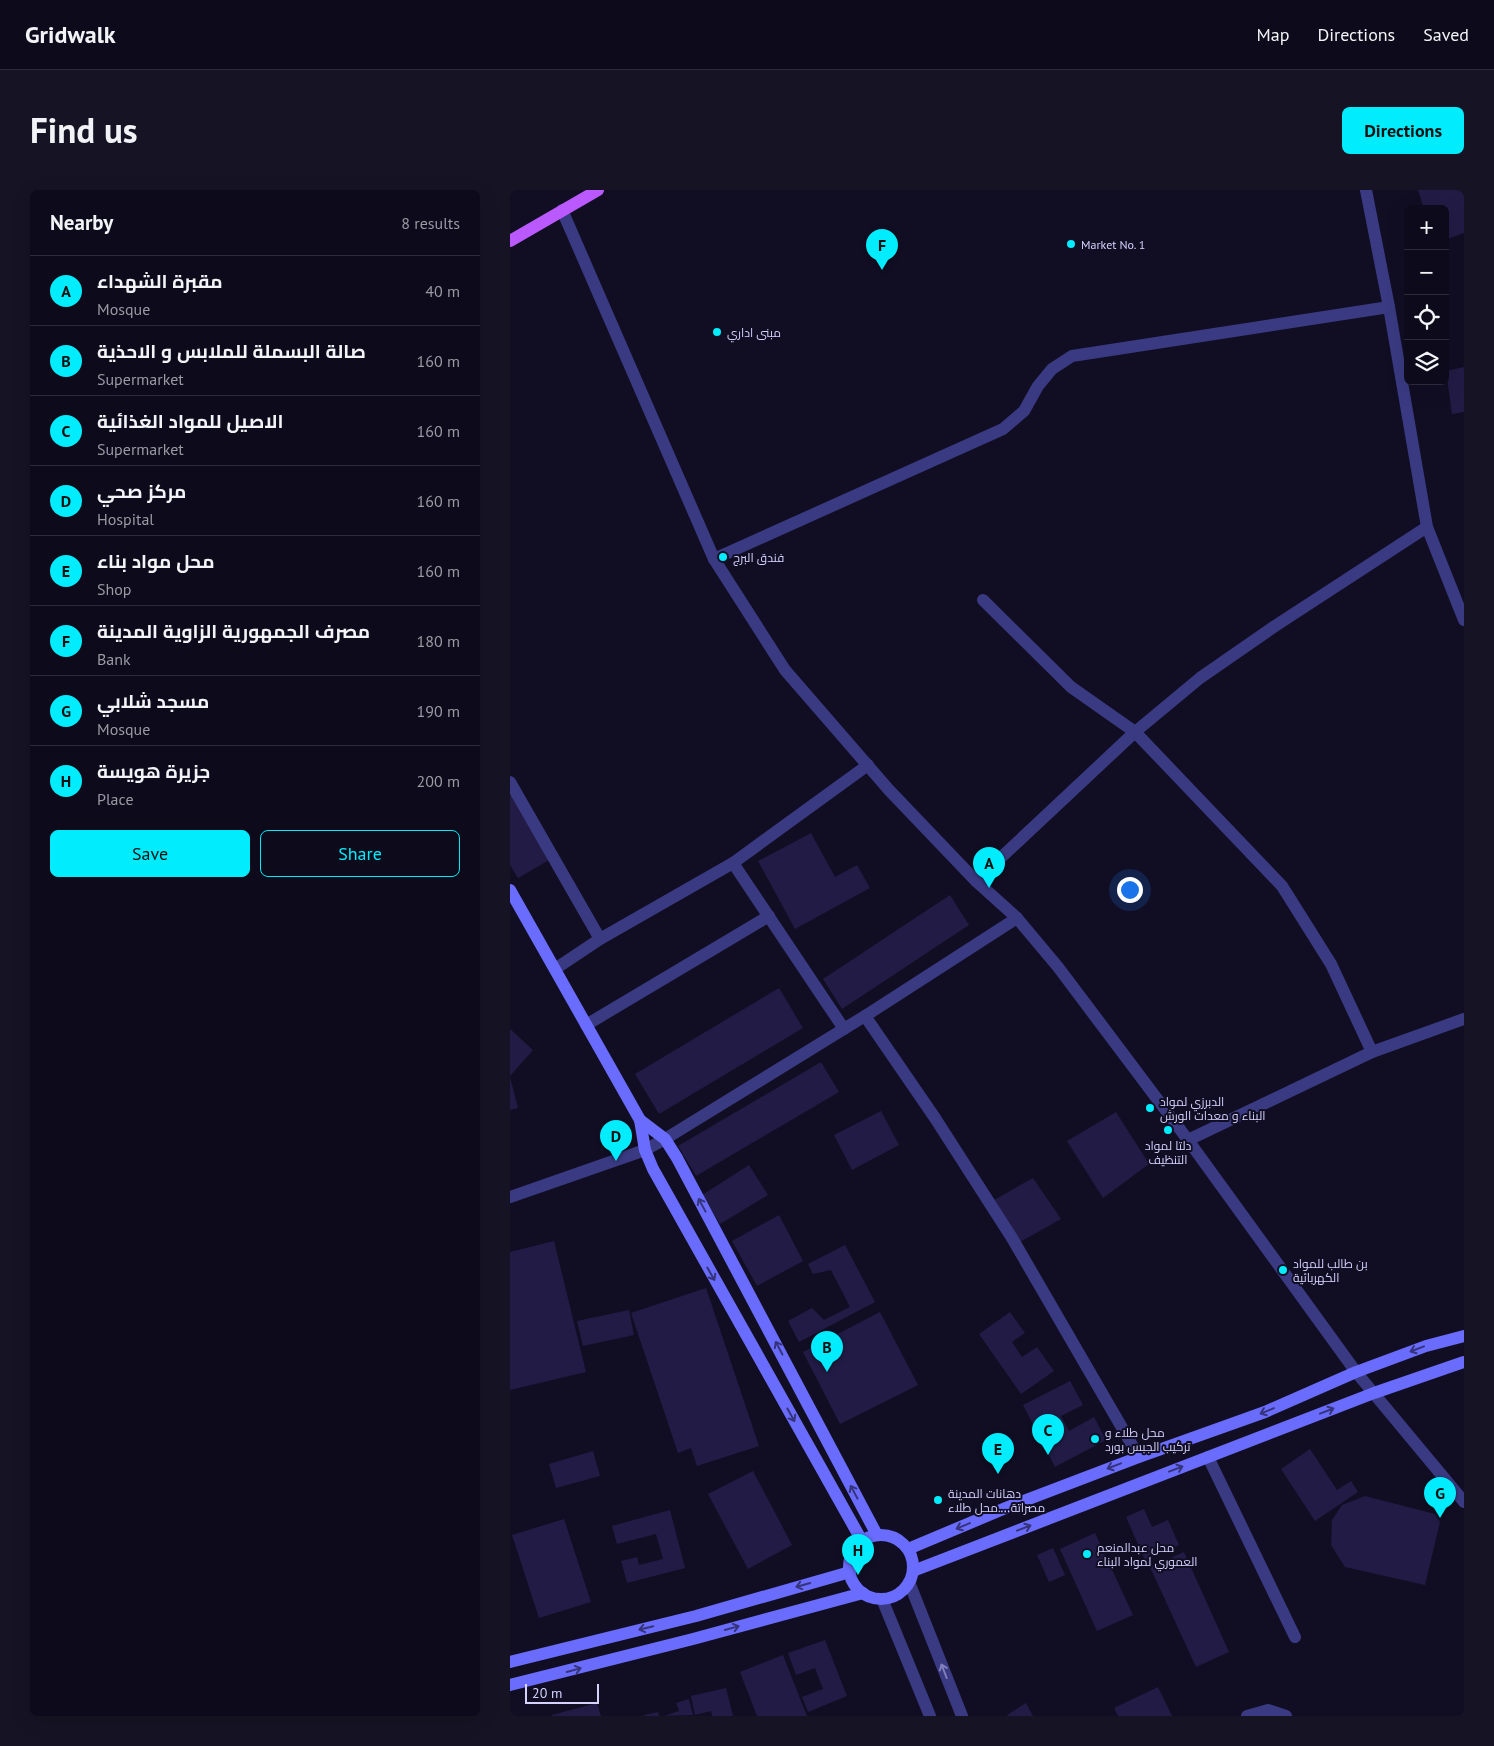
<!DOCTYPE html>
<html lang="en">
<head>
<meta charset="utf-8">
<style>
  :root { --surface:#0d0a1b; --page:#161324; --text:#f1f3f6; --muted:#9a9aa3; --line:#2d2b3a; --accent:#01ecfc }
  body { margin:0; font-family:"PT Sans",Cairo,sans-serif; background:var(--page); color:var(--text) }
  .controls { position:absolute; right:15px; top:15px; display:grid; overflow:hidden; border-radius:8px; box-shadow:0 5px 20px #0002 }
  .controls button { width:45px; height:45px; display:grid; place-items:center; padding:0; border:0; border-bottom:1px solid var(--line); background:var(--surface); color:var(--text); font:25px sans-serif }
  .scale { position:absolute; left:15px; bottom:12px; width:74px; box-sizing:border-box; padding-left:5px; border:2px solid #d5d2ff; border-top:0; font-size:14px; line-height:18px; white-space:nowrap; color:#d5d2ff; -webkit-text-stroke:4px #110e24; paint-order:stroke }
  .you { position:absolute; left:619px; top:699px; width:18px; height:18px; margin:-12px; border:4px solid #fff; border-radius:50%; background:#1a73e8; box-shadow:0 0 0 8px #1a73e833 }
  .badge { display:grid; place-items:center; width:32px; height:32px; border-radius:50%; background:var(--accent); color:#111; font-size:16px; font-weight:700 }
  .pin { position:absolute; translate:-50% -41px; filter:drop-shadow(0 1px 2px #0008) }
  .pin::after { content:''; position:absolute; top:26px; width:18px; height:15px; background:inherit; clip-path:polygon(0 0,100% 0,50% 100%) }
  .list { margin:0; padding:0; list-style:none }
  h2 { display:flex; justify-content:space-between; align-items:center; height:65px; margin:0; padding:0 20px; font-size:21px }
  h2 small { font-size:16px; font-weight:400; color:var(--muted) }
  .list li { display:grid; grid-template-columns:32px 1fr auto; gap:15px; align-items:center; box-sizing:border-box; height:70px; padding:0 20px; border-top:1px solid var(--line) }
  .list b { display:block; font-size:19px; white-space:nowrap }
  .list p { margin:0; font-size:16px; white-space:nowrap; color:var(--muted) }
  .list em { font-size:16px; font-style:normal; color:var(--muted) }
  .actions { display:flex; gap:10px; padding:15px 20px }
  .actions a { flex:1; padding:11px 0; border:1px solid var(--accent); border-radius:8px; text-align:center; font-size:18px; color:var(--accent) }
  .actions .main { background:var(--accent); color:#111 }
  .icon { flex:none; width:28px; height:28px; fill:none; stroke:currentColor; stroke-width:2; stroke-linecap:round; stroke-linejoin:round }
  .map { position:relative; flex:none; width:954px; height:1526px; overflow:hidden; border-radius:8px }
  header { display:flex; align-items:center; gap:30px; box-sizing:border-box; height:70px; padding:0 25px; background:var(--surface); border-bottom:1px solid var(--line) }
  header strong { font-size:24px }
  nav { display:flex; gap:28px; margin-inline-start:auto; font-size:18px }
  .intro { display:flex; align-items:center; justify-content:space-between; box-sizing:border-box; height:120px; padding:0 30px }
  h1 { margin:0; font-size:35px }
  .button { padding:12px 22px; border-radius:8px; background:var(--accent); color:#111; font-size:18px; font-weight:700 }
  main { display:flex; gap:30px; padding:0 30px }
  aside { flex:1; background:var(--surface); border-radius:8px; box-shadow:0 5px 20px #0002 }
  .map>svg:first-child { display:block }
  .building { fill:#221b45 }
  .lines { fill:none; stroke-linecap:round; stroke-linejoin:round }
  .lane { stroke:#3a3a83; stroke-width:12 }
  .street { stroke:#3a3a83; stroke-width:12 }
  .secondary { stroke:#6a6cfe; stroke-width:12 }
  .primary { stroke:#ba5afe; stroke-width:12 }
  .oneway { stroke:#35347b }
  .oneway2 { stroke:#807ebb }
  .poi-dot { fill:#01ecfc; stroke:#110e24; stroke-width:2 }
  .labels { text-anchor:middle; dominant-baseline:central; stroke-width:4; stroke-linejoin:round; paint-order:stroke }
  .poi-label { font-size:12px; fill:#d5d2ff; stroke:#110e24; text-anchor:start }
</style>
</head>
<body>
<header>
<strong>Gridwalk</strong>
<nav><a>Map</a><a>Directions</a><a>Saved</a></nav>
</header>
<div class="intro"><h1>Find us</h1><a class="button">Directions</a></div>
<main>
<aside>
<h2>Nearby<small>8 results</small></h2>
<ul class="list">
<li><span class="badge">A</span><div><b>مقبرة الشهداء</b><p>Mosque</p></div><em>40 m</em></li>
<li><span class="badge">B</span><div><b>صالة البسملة للملابس و الاحذية</b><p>Supermarket</p></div><em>160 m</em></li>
<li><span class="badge">C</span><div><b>الاصيل للمواد الغذائية</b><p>Supermarket</p></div><em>160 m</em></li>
<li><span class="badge">D</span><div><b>مركز صحي</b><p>Hospital</p></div><em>160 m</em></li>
<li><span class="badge">E</span><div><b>محل مواد بناء</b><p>Shop</p></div><em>160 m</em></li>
<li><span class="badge">F</span><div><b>مصرف الجمهورية الزاوية المدينة</b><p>Bank</p></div><em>180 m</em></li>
<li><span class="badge">G</span><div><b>مسجد شلابي</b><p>Mosque</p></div><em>190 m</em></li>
<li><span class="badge">H</span><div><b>جزيرة هويسة</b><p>Place</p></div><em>200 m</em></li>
</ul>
<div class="actions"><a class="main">Save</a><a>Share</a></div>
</aside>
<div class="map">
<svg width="954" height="1526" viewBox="0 0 954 1526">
  <rect width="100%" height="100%" fill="#110e24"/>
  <g class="building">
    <polygon points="908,0 954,0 954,43 935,50 935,19 914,19"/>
    <polygon points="954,177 954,222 942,224 936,181"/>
    <polygon points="4,604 41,669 8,688 0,675 0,606"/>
    <polygon points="301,643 325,687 347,675 360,698 285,739 248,671"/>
    <polygon points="440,705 459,735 332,819 313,789"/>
    <polygon points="269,798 293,838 149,924 125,884"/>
    <polygon points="0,839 23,860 0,886"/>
    <polygon points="311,872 329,902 186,986 168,956"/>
    <polygon points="0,887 8,918 0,920"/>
    <polygon points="371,921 389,955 342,980 324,945"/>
    <polygon points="606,922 639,974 593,1008 557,951"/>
    <polygon points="239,975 258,1005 210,1034 192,1005"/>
    <polygon points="523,988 551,1029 510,1052 484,1010"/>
    <polygon points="269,1025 293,1071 247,1096 222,1051"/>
    <polygon points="44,1051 76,1182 0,1200 0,1062"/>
    <polygon points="335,1055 365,1112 289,1152 278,1131 302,1118 314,1130 340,1117 321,1080 303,1084 298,1074"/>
    <polygon points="196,1098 249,1256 187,1276 181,1258 168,1263 121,1123"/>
    <polygon points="119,1120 124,1145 73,1156 67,1131"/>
    <polygon points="370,1122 408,1195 330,1234 293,1162"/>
    <polygon points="500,1122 515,1143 502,1152 512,1167 527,1157 544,1181 511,1204 469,1144"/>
    <polygon points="560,1191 573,1215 551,1226 559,1241 584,1227 596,1250 545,1277 513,1215"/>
    <polygon points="800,1259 827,1300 841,1291 848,1302 805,1331 771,1279"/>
    <polygon points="83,1261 90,1286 46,1298 39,1274"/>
    <polygon points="243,1281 282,1355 238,1379 198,1304"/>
    <polygon points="855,1306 925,1324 930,1332 915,1395 835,1377 821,1355 822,1330 832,1315"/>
    <polygon points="634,1319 642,1337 658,1330 669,1355 635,1370 616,1327"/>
    <polygon points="160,1320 175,1378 117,1393 111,1371 127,1367 129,1375 153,1369 146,1344 107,1354 102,1336"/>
    <polygon points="54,1329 81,1412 29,1428 2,1345"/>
    <polygon points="585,1343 623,1425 587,1441 550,1359"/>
    <polygon points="543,1358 555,1385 539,1392 527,1365"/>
    <polygon points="674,1362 719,1462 686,1477 640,1377"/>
    <polygon points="315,1450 337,1506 298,1522 292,1507 313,1499 305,1478 286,1485 278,1463"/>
    <polygon points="273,1465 297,1526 247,1526 230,1482"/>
    <polygon points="648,1497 662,1526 608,1526 604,1518"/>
    <polygon points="216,1498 223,1526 202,1526 201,1521 185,1525 181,1506"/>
    <polygon points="179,1509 183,1525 154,1526 169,1521 166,1513"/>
    <polygon points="87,1513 91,1526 42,1526 42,1525"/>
    <polygon points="516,1513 523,1526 498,1526 497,1525"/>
    <polygon points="148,1522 149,1526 134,1526 134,1525"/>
  </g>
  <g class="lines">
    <g class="lane">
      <polyline points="0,592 90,749"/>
      <polyline points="76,835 259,726"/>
      <polyline points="698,1267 785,1447"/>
    </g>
    <g class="street">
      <polyline points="856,0 879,117 917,337 954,430"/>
      <polyline points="52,20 204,369 275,480 379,600 466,691 507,728 548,777 678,950 846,1182 954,1312"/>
      <polyline points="204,369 493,239 514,221 528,196 542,179 562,166 879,117"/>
      <polyline points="473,410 561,497 625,542 772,696 821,774 862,862"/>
      <polyline points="223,673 334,839"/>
      <polyline points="466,691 625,542 690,488 765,436 917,337"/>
      <polyline points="45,779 90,749 223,673 358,575"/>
      <polyline points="355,826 425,928 502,1048 629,1267"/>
      <polyline points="678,950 862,862 954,829"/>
      <polyline points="0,1007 135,960 155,949 355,826 507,728"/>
      <polyline points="399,1392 452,1526"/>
      <polyline points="372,1409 420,1526"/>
      <polyline points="737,1526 758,1520 776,1526"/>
    </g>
    <g class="secondary">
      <polyline points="0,700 130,930 135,960 143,979 352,1351"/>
      <polyline points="130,930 155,949 167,968 367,1345"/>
      <circle cx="371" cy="1377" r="32"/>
      <polyline points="398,1359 498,1317 629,1267 755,1222 846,1182 916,1156 954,1146"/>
      <polyline points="403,1381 864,1203 954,1172"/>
      <polyline points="0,1472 186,1426 340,1382"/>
      <polyline points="0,1495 183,1449 353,1403"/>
    </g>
    <polyline class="primary" points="0,51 88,0"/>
  </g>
  <defs><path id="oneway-shaft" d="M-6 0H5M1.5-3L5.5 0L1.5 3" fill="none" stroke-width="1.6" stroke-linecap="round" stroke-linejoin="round" transform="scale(1.25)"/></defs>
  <g class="oneway">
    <use href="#oneway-shaft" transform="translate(192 1015) rotate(-118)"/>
    <use href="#oneway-shaft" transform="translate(201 1084) rotate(60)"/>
    <use href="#oneway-shaft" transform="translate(269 1158) rotate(-118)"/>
    <use href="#oneway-shaft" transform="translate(907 1159) rotate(159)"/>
    <use href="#oneway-shaft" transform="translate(757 1221) rotate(158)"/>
    <use href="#oneway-shaft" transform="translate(817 1221) rotate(-21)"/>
    <use href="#oneway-shaft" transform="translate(281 1225) rotate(61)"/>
    <use href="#oneway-shaft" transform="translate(604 1276) rotate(159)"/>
    <use href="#oneway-shaft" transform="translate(666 1279) rotate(-21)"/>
    <use href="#oneway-shaft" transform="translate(344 1302) rotate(-118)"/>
    <use href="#oneway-shaft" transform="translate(453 1336) rotate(157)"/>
    <use href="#oneway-shaft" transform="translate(514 1338) rotate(-21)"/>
    <use href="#oneway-shaft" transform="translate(293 1395) rotate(164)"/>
    <use href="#oneway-shaft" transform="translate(136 1438) rotate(166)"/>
    <use href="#oneway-shaft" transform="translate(222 1438) rotate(-15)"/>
    <use href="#oneway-shaft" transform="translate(64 1480) rotate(-15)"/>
  </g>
  <use class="oneway2" href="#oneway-shaft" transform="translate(434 1481) rotate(-111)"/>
  <g class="poi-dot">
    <circle cx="561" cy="54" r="5"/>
    <circle cx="207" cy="142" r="5"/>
    <circle cx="213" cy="367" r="5"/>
    <circle cx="640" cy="918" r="5"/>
    <circle cx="658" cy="940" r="5"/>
    <circle cx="773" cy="1080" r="5"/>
    <circle cx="585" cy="1249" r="5"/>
    <circle cx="428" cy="1310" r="5"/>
    <circle cx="577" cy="1364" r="5"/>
  </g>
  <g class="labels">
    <g class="poi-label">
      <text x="571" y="54">Market No. 1</text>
      <text x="217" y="142">مبنى اداري</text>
      <text x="223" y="367">فندق البرج</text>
      <text x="650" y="911">الدبرزي لمواد<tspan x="650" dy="14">البناء و معدات الورش</tspan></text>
      <text x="658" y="955" text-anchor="middle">دلتا لمواد<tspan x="658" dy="14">التنظيف</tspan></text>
      <text x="783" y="1073">بن طالب للمواد<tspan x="783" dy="14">الكهربائية</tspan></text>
      <text x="595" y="1242">محل طلاء و<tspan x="595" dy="14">تركيب الجبس بورد</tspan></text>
      <text x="438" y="1303">دهانات المدينة<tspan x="438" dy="14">مصراتة....محل طلاء</tspan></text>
      <text x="587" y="1357">محل عبدالمنعم<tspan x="587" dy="14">العموري لمواد البناء</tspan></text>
    </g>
  </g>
</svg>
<div class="controls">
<button>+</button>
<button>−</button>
<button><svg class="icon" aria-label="locate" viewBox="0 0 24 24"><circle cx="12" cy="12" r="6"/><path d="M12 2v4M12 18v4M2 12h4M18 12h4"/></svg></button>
<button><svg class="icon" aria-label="layers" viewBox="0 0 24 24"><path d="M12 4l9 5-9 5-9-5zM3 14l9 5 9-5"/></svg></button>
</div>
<div class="scale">20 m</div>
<div class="you"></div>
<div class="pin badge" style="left:479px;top:698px">A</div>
<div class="pin badge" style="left:317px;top:1182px">B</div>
<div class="pin badge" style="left:538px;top:1265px">C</div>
<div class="pin badge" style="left:106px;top:971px">D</div>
<div class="pin badge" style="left:488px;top:1284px">E</div>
<div class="pin badge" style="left:372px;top:80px">F</div>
<div class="pin badge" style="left:930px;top:1328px">G</div>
<div class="pin badge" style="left:348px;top:1385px">H</div>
</div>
</main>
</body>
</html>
